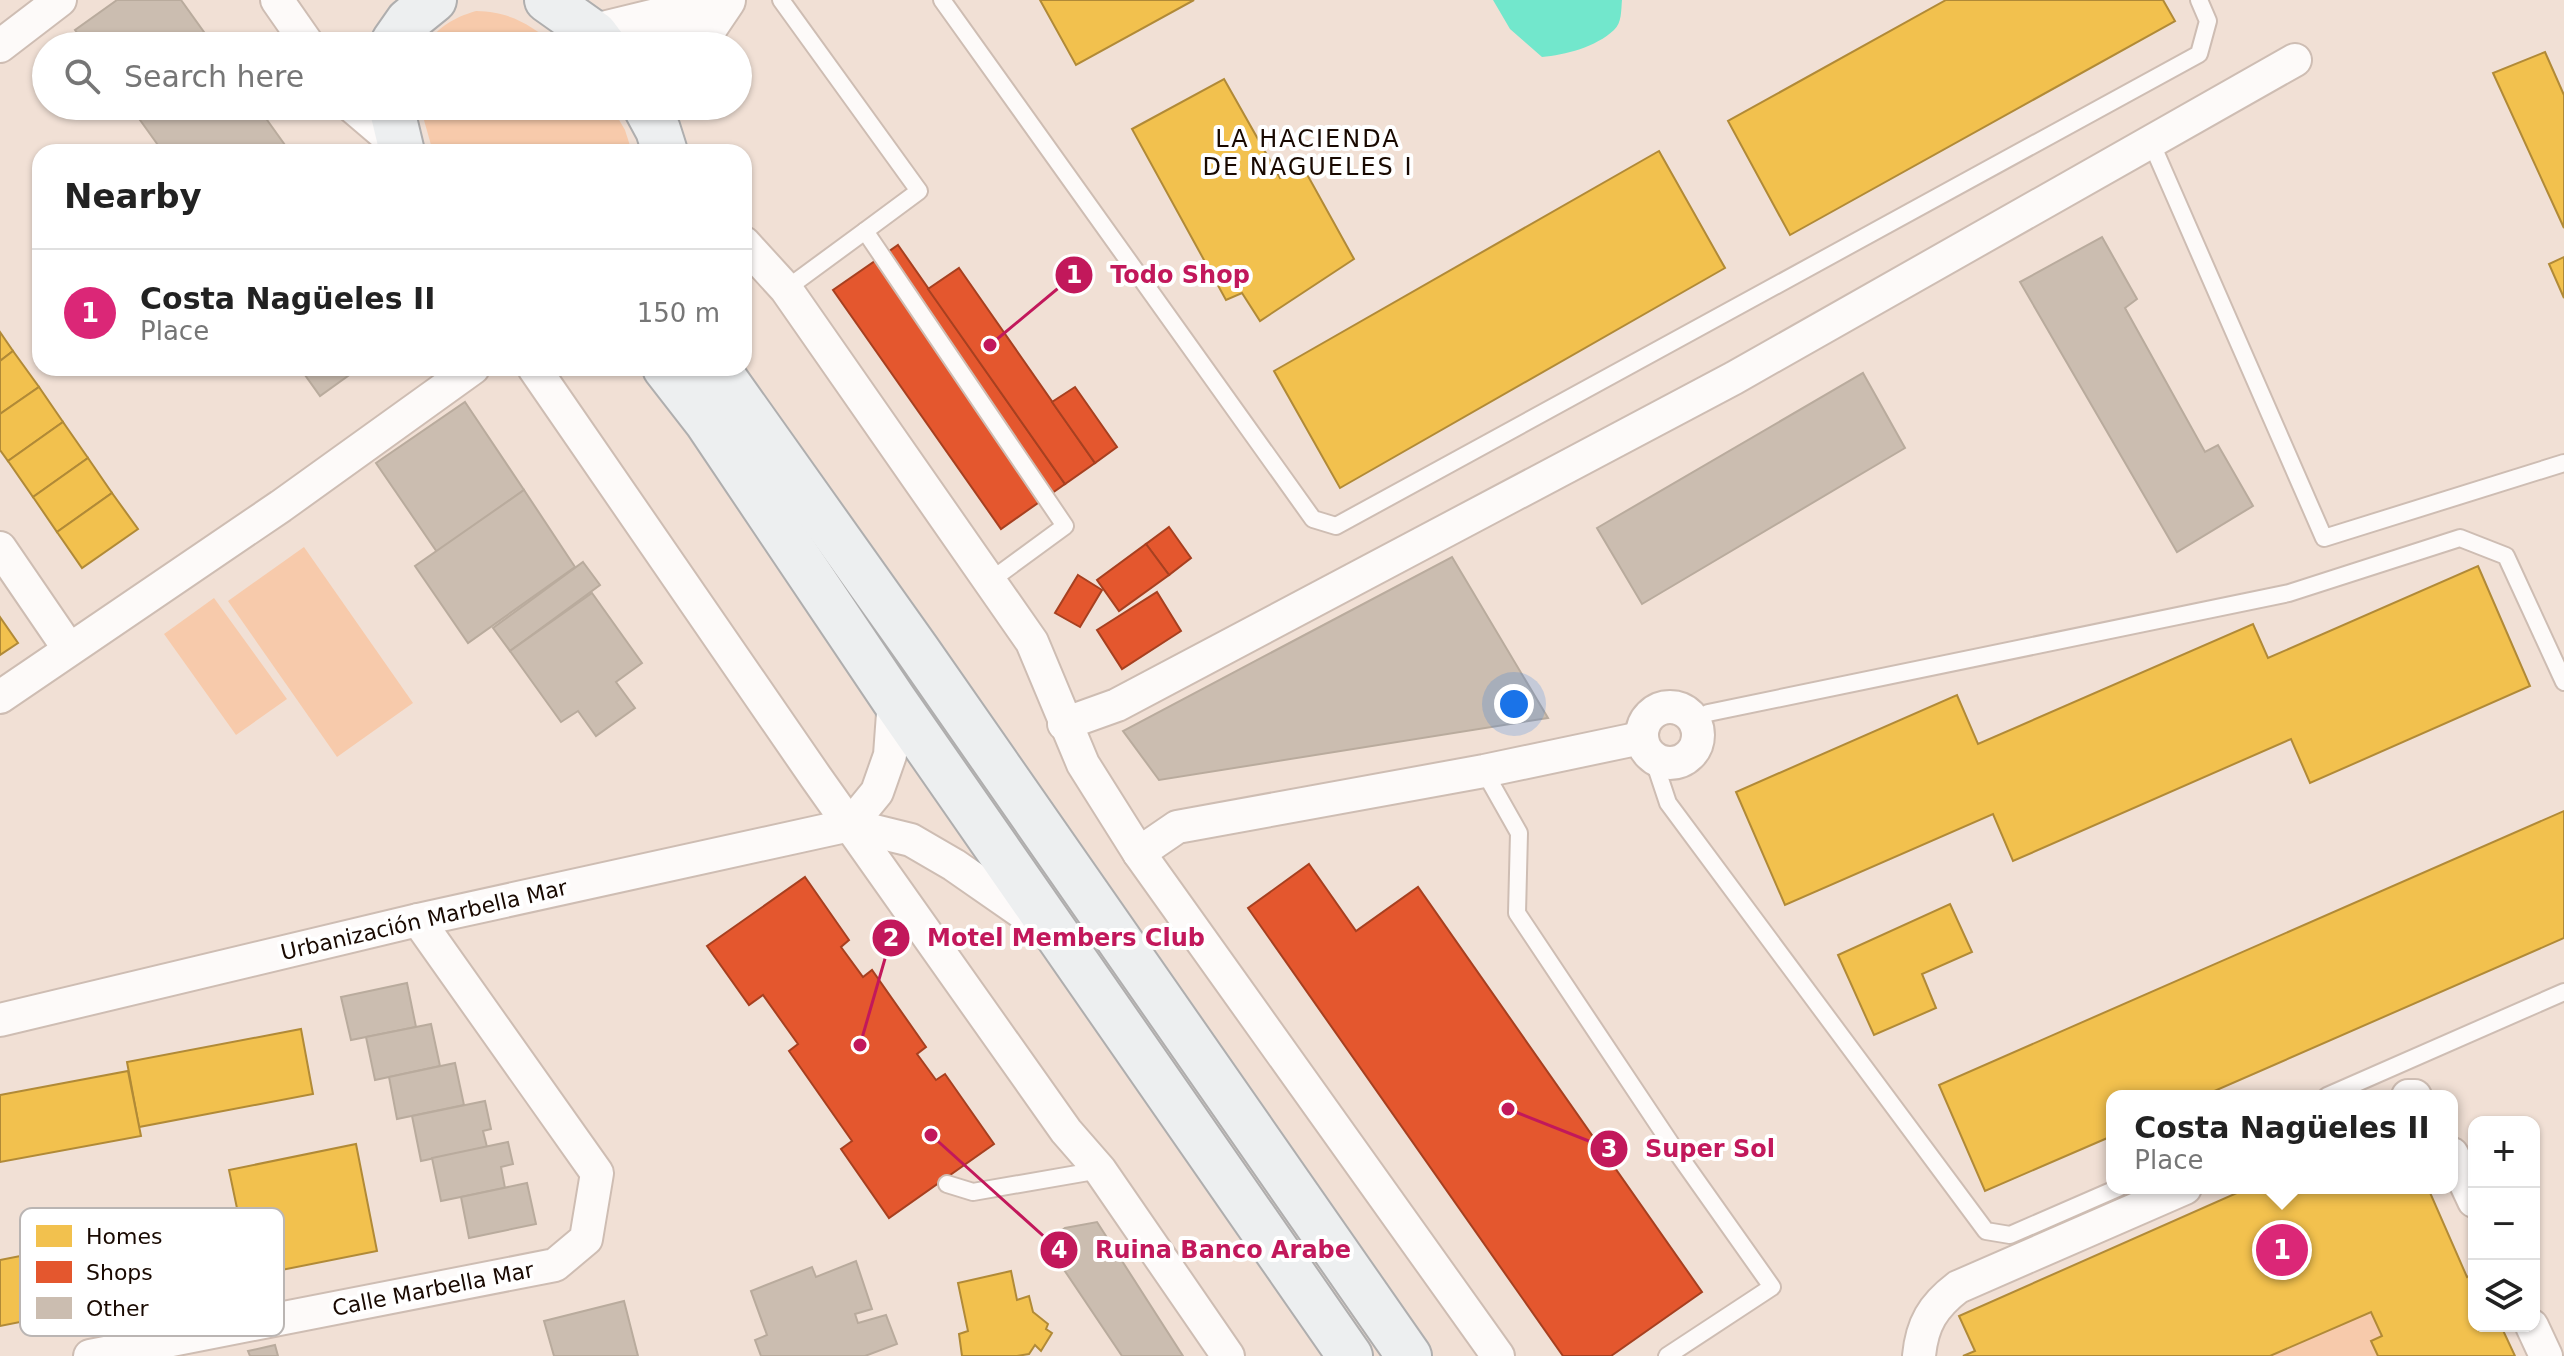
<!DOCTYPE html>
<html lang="en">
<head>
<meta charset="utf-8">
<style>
  :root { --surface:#fff; --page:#f2f2f2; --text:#222; --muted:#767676; --line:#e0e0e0; --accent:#db2777 }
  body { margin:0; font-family:"DejaVu Sans",sans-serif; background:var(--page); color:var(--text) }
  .controls { position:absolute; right:24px; bottom:24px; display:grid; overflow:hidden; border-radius:16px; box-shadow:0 2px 6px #0004 }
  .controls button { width:72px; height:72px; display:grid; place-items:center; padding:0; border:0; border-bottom:2px solid var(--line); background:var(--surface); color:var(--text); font:40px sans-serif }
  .you { position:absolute; left:1514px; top:704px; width:28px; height:28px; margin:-20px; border:6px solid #fff; border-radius:50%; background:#1a73e8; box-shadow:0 0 0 12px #1a73e833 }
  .badge { display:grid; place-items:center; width:52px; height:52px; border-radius:50%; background:var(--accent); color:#fff; font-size:26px; font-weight:700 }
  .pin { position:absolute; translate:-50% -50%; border:4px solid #fff; box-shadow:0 2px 8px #0006 }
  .popup { position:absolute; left:2106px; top:1090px; width:352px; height:104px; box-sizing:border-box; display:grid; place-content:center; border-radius:16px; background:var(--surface); filter:drop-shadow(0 2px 6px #0005); font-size:26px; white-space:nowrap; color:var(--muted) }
  .popup b { font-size:30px; color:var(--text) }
  .popup::after { content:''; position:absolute; left:50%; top:100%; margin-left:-16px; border:16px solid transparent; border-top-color:var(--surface) }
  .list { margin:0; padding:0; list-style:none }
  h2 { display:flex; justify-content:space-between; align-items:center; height:104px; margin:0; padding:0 32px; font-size:34px }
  h2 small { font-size:26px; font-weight:400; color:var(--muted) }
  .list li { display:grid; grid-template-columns:52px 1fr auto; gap:24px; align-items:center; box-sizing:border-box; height:128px; padding:0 32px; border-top:2px solid var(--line) }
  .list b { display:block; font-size:30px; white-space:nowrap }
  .list p { margin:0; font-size:26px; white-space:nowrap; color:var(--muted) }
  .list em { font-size:26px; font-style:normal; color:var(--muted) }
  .icon { flex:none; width:44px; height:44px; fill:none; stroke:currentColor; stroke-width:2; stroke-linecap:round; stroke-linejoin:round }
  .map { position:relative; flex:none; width:2564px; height:1356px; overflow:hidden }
  .search { position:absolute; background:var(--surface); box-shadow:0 2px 6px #0004; left:32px; top:32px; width:720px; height:88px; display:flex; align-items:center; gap:20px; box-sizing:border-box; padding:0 28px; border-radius:44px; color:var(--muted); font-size:30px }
  .panel { position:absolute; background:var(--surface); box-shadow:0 2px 6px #0004; left:32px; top:144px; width:720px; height:232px; border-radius:24px }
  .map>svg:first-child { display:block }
  .green { fill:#f7caab }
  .water { fill:#72e7cc }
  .homes { fill:#f2c14e; stroke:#b18a37; stroke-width:2 }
  .shops { fill:#e4572e; stroke:#a74020; stroke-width:2 }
  .building { fill:#cbbdb0; stroke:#b9ab9d; stroke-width:2 }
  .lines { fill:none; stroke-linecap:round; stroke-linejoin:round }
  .service-casing { stroke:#cebdb3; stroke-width:20 }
  .minor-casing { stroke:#cebdb3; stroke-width:36 }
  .tertiary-casing { stroke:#cebdb3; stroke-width:44 }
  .primary-casing { stroke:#afaeae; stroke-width:48 }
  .service { stroke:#fdfaf9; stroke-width:16 }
  .minor { stroke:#fdfaf9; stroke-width:32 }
  .tertiary { stroke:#fdfaf9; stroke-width:40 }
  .primary { stroke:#edeff0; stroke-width:44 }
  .labels { text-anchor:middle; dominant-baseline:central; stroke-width:8; stroke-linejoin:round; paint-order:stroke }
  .street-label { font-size:22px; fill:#190901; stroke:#fff }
  .neighbourhood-label { font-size:24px; letter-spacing:2px; fill:#190901; stroke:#fff }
  .key { fill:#fff; stroke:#bab5b3; stroke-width:2 }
  .key-label { font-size:22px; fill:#190901 }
  .leader { fill:none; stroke:#c2185b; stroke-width:3 }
  .callout-dot { fill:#c2185b; stroke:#fff; stroke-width:3 }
  .mark-label { font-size:24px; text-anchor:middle; font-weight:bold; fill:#fff }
  .callout-label { font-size:24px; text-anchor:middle; font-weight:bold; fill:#c2185b; stroke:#fff; stroke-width:8; stroke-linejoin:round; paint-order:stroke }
</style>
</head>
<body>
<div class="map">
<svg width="2564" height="1356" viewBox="0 0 2564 1356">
  <rect width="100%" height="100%" fill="#f1e0d5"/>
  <g class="green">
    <path d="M476,11C512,12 530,25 557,46H425C439,26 453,18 476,11Z"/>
    <polygon points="420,106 611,106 625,130 632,152 433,152"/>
    <polygon points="304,547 413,703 337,757 228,601"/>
    <polygon points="214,598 287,699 236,735 164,634"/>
    <polygon points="2371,1312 2382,1336 2371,1341 2378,1356 2271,1356"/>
  </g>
  <path class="water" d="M1493,0H1622C1621,10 1622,23 1614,30C1596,47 1565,55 1542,57L1510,29Z"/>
  <g class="homes">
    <polygon points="1040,0 1194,0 1076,65"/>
    <polygon points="1946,0 2163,0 2175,21 1790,235 1728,121"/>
    <polygon points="2545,52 2564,95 2564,228 2493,73"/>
    <polygon points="1224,79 1280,178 1303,167 1354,259 1260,321 1242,293 1226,300 1132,129"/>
    <polygon points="1659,151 1725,268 1340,488 1274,371"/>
    <polygon points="2564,257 2564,298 2549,264"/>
    <polygon points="0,332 13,351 0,361"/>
    <polygon points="13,351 39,387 0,414 0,361"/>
    <polygon points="39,387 63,422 8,461 0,450 0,414"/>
    <polygon points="63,422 88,458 33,497 8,461"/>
    <polygon points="88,458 112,493 57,532 33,497"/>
    <polygon points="112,493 138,529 82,568 57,532"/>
    <polygon points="2478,566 2530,686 2310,783 2291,739 2013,861 1993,814 1785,905 1736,792 1957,695 1978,744 2253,624 2268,658"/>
    <polygon points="0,617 18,643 0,655"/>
    <polygon points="2564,811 2564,938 2203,1096 2112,1096 2112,1136 1985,1191 1939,1085"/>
    <polygon points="1950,904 1972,952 1922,974 1936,1008 1874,1035 1838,955"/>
    <polygon points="301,1029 313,1094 139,1127 127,1062"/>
    <polygon points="128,1071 141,1136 0,1162 0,1095"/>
    <polygon points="356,1144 377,1251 0,1326 0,1260 238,1213 229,1170"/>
    <polygon points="2248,1188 2428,1188 2467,1277 2474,1273 2474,1326 2501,1326 2515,1356 2378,1356 2371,1341 2382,1336 2371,1312 2270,1356 1963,1356 1975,1351 1959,1316"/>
    <polygon points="1011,1271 1017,1300 1029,1296 1033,1312 1048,1324 1046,1329 1052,1333 1041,1351 1035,1345 1029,1354 1017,1356 962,1356 959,1334 968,1331 958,1283"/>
  </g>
  <g class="shops">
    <polygon points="898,245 1065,484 1001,529 833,290"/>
    <polygon points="959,268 1095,463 1065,484 928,289"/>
    <polygon points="1075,387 1117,447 1095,463 1052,402"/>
    <polygon points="1169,527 1191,558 1169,575 1146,544"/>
    <polygon points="1146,544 1169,575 1119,611 1097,580"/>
    <polygon points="1078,575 1102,590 1080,627 1055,613"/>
    <polygon points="1157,592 1181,631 1122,669 1097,630"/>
    <polygon points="1309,864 1356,931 1418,887 1702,1292 1611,1356 1563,1356 1248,908"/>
    <polygon points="805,877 849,940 841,947 863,977 872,970 926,1047 917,1054 936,1080 945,1074 994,1144 889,1218 841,1149 852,1141 789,1051 798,1044 763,995 749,1005 707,946"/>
  </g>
  <g class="building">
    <polygon points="117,0 181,0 214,46 87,46 75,30"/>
    <polygon points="130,106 257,106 290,152 163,152"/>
    <polygon points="2102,237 2137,299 2125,308 2205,452 2218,445 2253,506 2177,552 2020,282"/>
    <polygon points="300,368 359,368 320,396"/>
    <polygon points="1863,373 1905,448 1642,604 1597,528"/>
    <polygon points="465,402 524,490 437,552 376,463"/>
    <polygon points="524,490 575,567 468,643 415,566"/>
    <polygon points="1452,557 1548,718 1159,780 1123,731"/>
    <polygon points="583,562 600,585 510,651 493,628"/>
    <polygon points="592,593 642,663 616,682 635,708 596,736 578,711 561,722 510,651"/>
    <polygon points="407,983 416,1027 351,1040 341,997"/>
    <polygon points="431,1024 440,1066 375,1080 366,1037"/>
    <polygon points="455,1063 464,1105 397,1119 389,1077"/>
    <polygon points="485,1101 491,1129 483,1131 487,1147 421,1161 412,1116"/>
    <polygon points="508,1142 513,1164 501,1167 505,1188 441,1201 432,1158"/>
    <polygon points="527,1183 536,1224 469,1238 461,1197"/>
    <polygon points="1097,1222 1183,1356 1122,1356 1046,1243 1065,1228"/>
    <polygon points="856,1261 872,1309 855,1314 858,1323 886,1315 897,1344 865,1356 761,1356 755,1340 767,1335 751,1291 812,1267 816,1277"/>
    <polygon points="624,1301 638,1356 554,1356 544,1321"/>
    <polygon points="275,1345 278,1356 250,1356 248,1351"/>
  </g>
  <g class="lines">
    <defs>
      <g id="service">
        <polyline points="781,0 919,191 865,231"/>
        <polyline points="942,0 1313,519 1336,526 2199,54 2208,21 2199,0"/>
        <polyline points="2151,142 2324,538 2564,463"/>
        <polyline points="786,289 865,231 1065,526 990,581"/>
        <polyline points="1695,722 1708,713 2289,593 2460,538 2506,556 2564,682"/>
        <polyline points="1653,758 1668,803 1986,1231 2010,1235 2118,1188"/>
        <polyline points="1484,771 1519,833 1517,913 1673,1147 1772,1287 1667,1356"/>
        <polyline points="2327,1096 2564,992"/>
        <polyline points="947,1184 973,1192 1100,1170"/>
      </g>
      <g id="minor">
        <polyline points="277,0 309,46"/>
        <polyline points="0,46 60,0"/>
        <polyline points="352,106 399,146"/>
        <polyline points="744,243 786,289 1032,642 1083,764 1139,853 1498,1356"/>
        <polyline points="534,368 815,776 1066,1131 1100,1170 1228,1356"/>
        <polyline points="0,548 69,649"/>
        <polyline points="0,697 281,506 473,368"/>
        <circle cx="1670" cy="735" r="28"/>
        <polyline points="1064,724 1117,705 1734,378 2295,60"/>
        <polyline points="850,825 877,792 890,755 894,700"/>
        <polyline points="1139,853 1177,827 1484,771 1641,738"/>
        <polyline points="0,1020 418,920 850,825 911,840 954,865 1043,927"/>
        <polyline points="2408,1096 2415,1096"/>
        <polyline points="2452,1154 2474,1201"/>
        <polyline points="2532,1326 2546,1356"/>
        <polyline points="90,1356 555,1265 586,1239 597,1173 418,920"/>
        <path d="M1919,1356C1922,1324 1933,1306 1958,1287L2185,1188"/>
      </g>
      <g id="tertiary">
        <polyline points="595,34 673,15 706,0"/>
        <polyline points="694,46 725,0"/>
      </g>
      <g id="primary">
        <polyline points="547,0 595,34 604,46"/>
        <polyline points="394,41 408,21 434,0"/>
        <polyline points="391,106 402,152"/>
        <polyline points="645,106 658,130 665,152"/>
        <polyline points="665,368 707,422 894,700 1350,1356"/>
        <polyline points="717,368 918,651 1409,1356"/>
      </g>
    </defs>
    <use href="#service" class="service-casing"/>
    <use href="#minor" class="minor-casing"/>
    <use href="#tertiary" class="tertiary-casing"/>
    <use href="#primary" class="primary-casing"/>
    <use href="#service" class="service"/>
    <use href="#minor" class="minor"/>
    <use href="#tertiary" class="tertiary"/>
    <use href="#primary" class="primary"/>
  </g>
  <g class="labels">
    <g class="street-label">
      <text transform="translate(424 920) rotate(-13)">Urbanización Marbella Mar</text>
      <text transform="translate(433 1289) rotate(-11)">Calle Marbella Mar</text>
    </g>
    <g class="neighbourhood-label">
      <text x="1308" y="139">LA HACIENDA<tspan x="1308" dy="28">DE NAGUELES I</tspan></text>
    </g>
  </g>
  <rect x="20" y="1208" width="264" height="128" rx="12" class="key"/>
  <rect x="36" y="1225" width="36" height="22" fill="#f2c14e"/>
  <rect x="36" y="1261" width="36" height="22" fill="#e4572e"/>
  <rect x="36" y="1297" width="36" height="22" fill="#cbbdb0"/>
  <g class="key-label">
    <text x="86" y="1244">Homes</text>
    <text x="86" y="1280">Shops</text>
    <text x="86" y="1316">Other</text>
  </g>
  <path class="leader" d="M990 345L1074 275M860 1045L891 938M1508 1109L1609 1149M931 1135L1059 1250"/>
  <g class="callout-dot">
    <circle cx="990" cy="345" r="8"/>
    <circle cx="860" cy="1045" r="8"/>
    <circle cx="1508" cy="1109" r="8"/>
    <circle cx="931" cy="1135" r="8"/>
    <circle cx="1074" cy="275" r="20"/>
    <circle cx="891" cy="938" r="20"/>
    <circle cx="1609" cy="1149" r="20"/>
    <circle cx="1059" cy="1250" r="20"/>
  </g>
  <g class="mark-label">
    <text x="1074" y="283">1</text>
    <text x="891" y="946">2</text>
    <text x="1609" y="1157">3</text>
    <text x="1059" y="1258">4</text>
  </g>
  <g class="callout-label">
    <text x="1180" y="283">Todo Shop</text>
    <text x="1066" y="946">Motel Members Club</text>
    <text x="1710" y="1157">Super Sol</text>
    <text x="1223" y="1258">Ruina Banco Arabe</text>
  </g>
</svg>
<div class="controls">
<button>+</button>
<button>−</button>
<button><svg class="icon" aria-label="layers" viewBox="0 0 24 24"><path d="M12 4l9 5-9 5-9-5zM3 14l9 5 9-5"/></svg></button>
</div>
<div class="you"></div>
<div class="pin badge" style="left:2282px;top:1250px">1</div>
<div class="popup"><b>Costa Nagüeles II</b>Place</div>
<div class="search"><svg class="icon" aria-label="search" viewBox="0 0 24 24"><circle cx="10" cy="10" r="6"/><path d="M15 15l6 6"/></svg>Search here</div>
<section class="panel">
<h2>Nearby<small></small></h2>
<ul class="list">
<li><span class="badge">1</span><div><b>Costa Nagüeles II</b><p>Place</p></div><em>150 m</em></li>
</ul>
</section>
</div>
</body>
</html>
